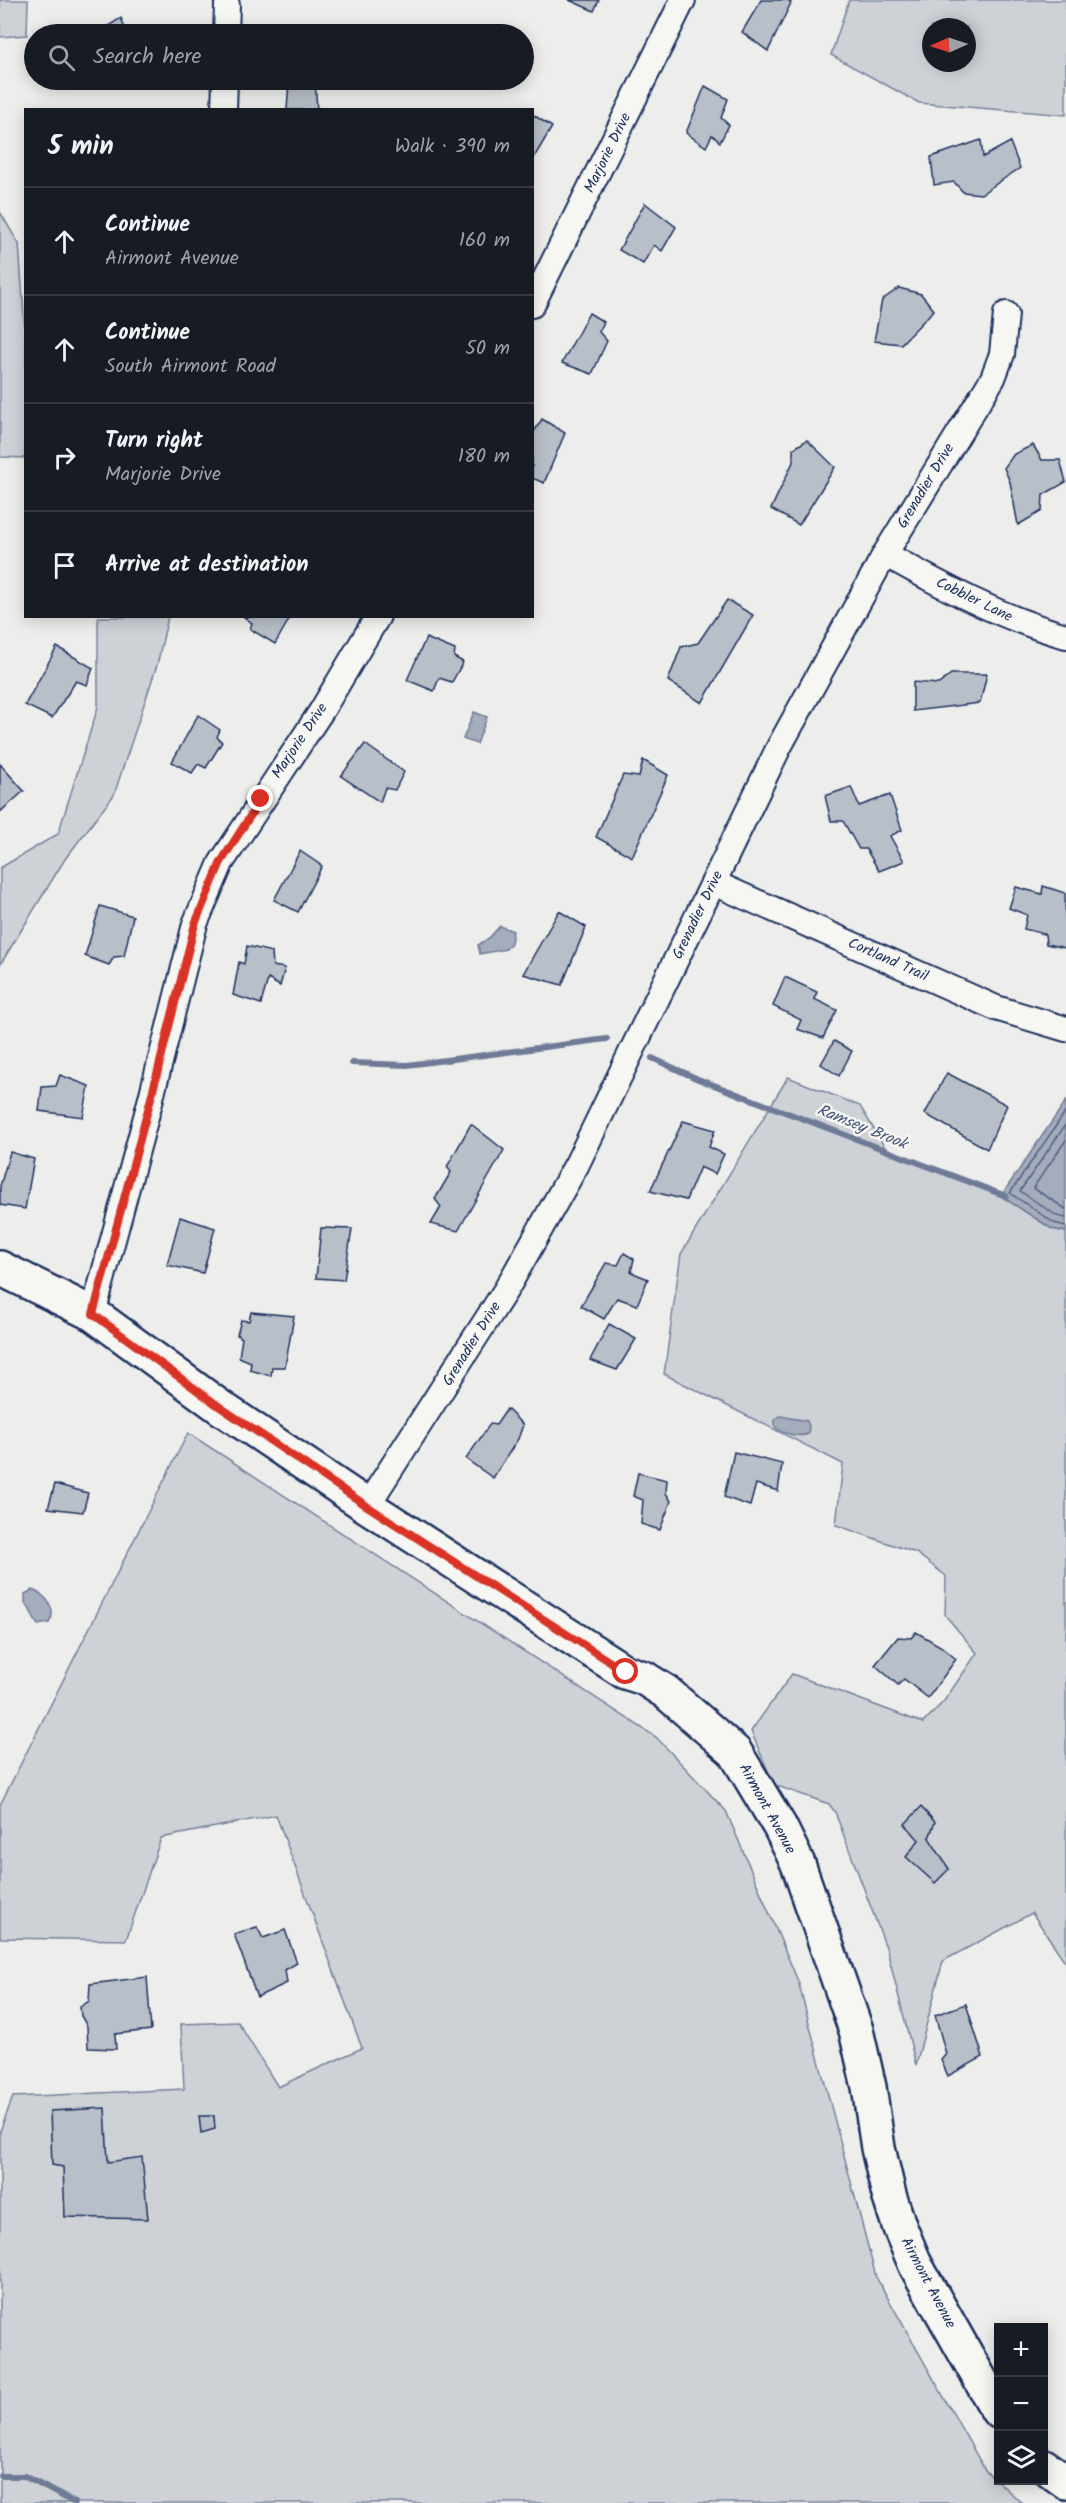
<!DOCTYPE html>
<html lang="en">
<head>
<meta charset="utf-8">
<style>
  :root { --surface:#171b24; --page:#242831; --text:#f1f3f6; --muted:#9ea1a6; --line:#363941 }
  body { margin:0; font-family:Kalam,sans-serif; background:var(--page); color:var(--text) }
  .controls { position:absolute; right:18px; bottom:18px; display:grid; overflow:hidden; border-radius:0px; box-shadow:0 3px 15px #0003 }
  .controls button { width:54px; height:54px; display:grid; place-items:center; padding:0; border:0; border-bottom:2px solid var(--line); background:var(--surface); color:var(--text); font:30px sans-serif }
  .compass { position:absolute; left:922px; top:18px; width:54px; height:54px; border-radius:50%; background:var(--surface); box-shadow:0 3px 15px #0003; rotate:267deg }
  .stop { position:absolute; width:18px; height:18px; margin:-14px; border:4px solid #d93025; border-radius:50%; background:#fff }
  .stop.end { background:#d93025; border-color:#fff; box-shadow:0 2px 6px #0008 }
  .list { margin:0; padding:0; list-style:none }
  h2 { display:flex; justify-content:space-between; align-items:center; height:78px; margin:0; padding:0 24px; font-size:26px }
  h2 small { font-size:20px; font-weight:400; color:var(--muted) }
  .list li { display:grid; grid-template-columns:39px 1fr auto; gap:18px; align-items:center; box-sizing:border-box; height:108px; padding:0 24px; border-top:2px solid var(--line) }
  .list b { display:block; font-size:22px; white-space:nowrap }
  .list p { margin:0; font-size:20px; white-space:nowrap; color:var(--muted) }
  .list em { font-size:20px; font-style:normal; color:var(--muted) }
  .icon { flex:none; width:33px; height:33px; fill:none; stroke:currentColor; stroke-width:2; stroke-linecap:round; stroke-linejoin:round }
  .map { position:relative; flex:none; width:1066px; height:2503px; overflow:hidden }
  .search { position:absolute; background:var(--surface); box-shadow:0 3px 15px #0003; left:24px; top:24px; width:510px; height:66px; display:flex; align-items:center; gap:15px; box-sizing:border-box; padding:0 21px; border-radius:33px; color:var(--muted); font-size:22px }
  .panel { position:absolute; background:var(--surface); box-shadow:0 3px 15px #0003; left:24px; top:108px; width:510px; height:510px; border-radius:0px }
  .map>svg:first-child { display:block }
  .green { fill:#ced2d7; stroke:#74809a; stroke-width:1.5; fill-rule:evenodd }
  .water { fill:#a5acbc; stroke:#6e7a96; stroke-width:1.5 }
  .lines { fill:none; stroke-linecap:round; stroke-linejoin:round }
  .shore { stroke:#526184; stroke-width:1.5 }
  .stream { stroke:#6e7a96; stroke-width:6 }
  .building { fill:#b9bfc8; stroke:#1b2f5e; stroke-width:1.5 }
  .street-casing { stroke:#1b2f5e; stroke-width:28 }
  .secondary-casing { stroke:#1b2f5e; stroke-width:38 }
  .street { stroke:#f6f6f2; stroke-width:24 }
  .secondary { stroke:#f6f6f2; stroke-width:33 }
  .route { stroke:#d93025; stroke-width:8 }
  .labels { text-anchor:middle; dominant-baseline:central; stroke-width:5; stroke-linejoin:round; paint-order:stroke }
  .street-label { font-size:15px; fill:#1b2f5e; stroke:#f6f6f2 }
  .water-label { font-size:16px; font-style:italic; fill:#44547a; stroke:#f6f6f2 }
</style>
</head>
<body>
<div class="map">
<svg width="1066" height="2503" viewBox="0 0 1066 2503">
  <rect width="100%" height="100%" fill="#edeeec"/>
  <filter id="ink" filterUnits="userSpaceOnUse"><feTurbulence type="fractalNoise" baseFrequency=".0167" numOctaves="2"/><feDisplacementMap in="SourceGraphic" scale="12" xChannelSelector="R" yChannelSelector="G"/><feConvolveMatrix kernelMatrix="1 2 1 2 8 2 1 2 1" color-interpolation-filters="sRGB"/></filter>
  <g filter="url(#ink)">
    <g class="green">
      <polygon points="0,0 28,0 27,35 0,37"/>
      <path d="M849,0H1066V115L919,103L831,55ZM931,27H967V63H931Z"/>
      <polygon points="0,212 19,244 26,344 25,458 0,457"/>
      <polygon points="98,617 168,617 157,665 114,795 65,859 0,965 0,868 58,834 98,707"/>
      <polygon points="788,1077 860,1106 887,1151 1001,1196 1052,1229 1066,1232 1066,1963 1032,1913 943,1961 916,2065 887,1950 835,1812 829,1804 774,1785 751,1731 792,1674 923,1723 944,1701 977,1653 945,1615 946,1576 916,1553 836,1525 843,1464 664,1374 681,1254"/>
      <polygon points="188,1433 656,1737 726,1811 798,1981 876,2277 985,2470 1022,2503 0,2503 0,2131 13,2097 184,2089 181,2024 238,2022 278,2087 362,2048 276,1815 161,1838 126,1940 0,1938 0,1805"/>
    </g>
    <g class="water">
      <polygon points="474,712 487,717 477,744 463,739"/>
      <polygon points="500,926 513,931 511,943 506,949 480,954 478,945 489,938"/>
      <polygon points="1066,1101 1066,1232 1052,1229 1001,1196"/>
      <path d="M780,1416L807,1421L809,1426L808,1434C799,1438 781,1433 775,1427V1420Z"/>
      <path d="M32,1590C46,1594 58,1610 49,1623L38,1625C32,1618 32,1610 25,1603V1594Z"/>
    </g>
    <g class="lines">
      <g class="shore">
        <polyline points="1066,1111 1010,1193 1054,1223 1066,1226"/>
        <polyline points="1066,1124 1020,1191 1057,1216 1066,1218"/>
        <polyline points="1066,1140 1033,1188 1066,1209"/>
      </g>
      <g class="stream">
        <polyline points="652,1058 698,1079 1006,1196"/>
        <polyline points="352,1063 407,1065 607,1039"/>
        <polyline points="0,2476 24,2476 75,2503"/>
      </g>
    </g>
    <g class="building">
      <polygon points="569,0 599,0 594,11"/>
      <polygon points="761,0 788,0 791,3 768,51 742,32"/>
      <polygon points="121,18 127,34 95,34"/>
      <polygon points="315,80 317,110 287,110 289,81"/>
      <polygon points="705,86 728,99 721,118 729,125 720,142 712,135 706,147 686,133"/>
      <polygon points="532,114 552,127 532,161"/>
      <polygon points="981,140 983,157 1010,142 1020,168 981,194 963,192 954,182 934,185 931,157"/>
      <polygon points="645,203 676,227 662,251 654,245 643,264 619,250"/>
      <polygon points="899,288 921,294 934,310 901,344 874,341 882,300"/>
      <polygon points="589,313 604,322 599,332 607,341 592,374 562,363"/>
      <polygon points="542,419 565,433 544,483 532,478 532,435"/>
      <polygon points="807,440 835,467 799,525 771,509 793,462 793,449"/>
      <polygon points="1033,445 1042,460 1060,460 1066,482 1043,495 1042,511 1018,525 1010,482 1004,468 1014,454"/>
      <polygon points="727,600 753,615 702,703 668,681 681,647 698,643"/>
      <polygon points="291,616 275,644 250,629 252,623 244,617"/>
      <polygon points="426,638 455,650 454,657 463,662 452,682 439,678 434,691 407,680"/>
      <polygon points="57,647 93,668 87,685 76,681 52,718 25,705"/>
      <polygon points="951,674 987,674 980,703 913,711 913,682 939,684"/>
      <polygon points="198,715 220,730 217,737 222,742 206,768 198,764 192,773 172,762"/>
      <polygon points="365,744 404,772 395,790 385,788 380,802 341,776"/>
      <polygon points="643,760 668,775 632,857 596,837 623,775 639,777"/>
      <polygon points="0,764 24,791 0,812"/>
      <polygon points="851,787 859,806 890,795 902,830 890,836 904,861 879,871 866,849 859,849 843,821 831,821 825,796"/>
      <polygon points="300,851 322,866 298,912 274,900"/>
      <polygon points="1043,886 1065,893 1066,948 1046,944 1045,934 1024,929 1027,915 1009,908 1016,887 1042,894"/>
      <polygon points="100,906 133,916 124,956 114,957 109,965 85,956"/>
      <polygon points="559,911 586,927 562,985 523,974"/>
      <polygon points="247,946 272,952 273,966 285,968 280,986 268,979 261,1004 233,995 239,962 244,964"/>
      <polygon points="785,977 817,992 814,999 837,1010 823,1038 797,1029 801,1020 773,1006"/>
      <polygon points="834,1041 852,1051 839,1076 821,1064"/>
      <polygon points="947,1073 1007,1105 987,1149 925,1114"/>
      <polygon points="60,1075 89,1086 83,1117 39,1111 42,1087 56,1086"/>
      <polygon points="683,1121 715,1130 709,1147 724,1154 715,1174 700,1167 686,1200 650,1191"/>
      <polygon points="471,1124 504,1150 458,1231 431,1224 441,1207 435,1199 451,1172 447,1167"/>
      <polygon points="10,1152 34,1159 25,1209 0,1205 0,1186"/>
      <polygon points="180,1217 215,1228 203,1273 167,1265"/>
      <polygon points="321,1228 352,1229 344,1280 316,1278"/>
      <polygon points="624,1253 634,1259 631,1272 648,1279 637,1305 617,1298 604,1319 581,1306 606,1263 618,1265"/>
      <polygon points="251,1312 294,1316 285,1367 272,1367 271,1376 250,1370 251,1362 239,1357 242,1338 237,1335 241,1320 249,1321"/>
      <polygon points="609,1324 636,1339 617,1370 590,1360"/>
      <polygon points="507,1409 523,1425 518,1439 493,1478 466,1459 490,1424 496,1425"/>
      <polygon points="734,1452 782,1464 778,1491 756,1484 750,1506 724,1497"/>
      <polygon points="638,1473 667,1480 666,1493 671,1501 660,1530 641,1524 643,1500 633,1496"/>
      <polygon points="55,1484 88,1493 83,1512 48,1508"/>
      <polygon points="916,1632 942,1647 956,1659 928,1698 904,1679 898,1685 875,1665 898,1637 911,1638"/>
      <polygon points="921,1807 935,1822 929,1838 949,1869 935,1883 906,1857 919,1840 905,1824"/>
      <polygon points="257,1927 263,1938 285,1930 297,1963 285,1970 287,1983 257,1997 234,1934"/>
      <polygon points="147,1977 151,2030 115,2034 116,2049 88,2048 87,2026 81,2016 80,2007 89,2001 90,1984"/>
      <polygon points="966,2004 983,2057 948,2076 941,2060 946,2054 935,2015"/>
      <polygon points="105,2108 108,2162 142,2157 148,2219 65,2217 63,2167 52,2165 50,2111"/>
      <polygon points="199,2116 214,2116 215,2129 201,2133"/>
    </g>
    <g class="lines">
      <defs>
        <g id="street">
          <polyline points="226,34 227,5"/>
          <polyline points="224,110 225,80"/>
          <polyline points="532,305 683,0"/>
          <path d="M885,554C944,587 1001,618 1066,636"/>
          <polyline points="714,883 996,1008 1066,1029"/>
          <polyline points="93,1314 150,1102 195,924 221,863 322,710 378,616"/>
          <polyline points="367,1506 507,1288 577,1164 779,747 885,554 993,378 1002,354 1006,314"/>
        </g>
        <g id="secondary">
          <polyline points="0,1268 93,1314 220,1407 367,1506 625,1672 644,1678 666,1692 735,1752 780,1827 798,1864 856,2030 869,2087 878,2148 889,2195 900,2228 916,2266 998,2411"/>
          <polyline points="1044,2466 1066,2482"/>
        </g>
      </defs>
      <use href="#street" class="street-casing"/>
      <use href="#secondary" class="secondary-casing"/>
      <use href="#street" class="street"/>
      <use href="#secondary" class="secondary"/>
    </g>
  </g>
  <g class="lines" filter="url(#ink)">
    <polyline class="route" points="261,799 221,862 195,924 150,1102 93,1314 220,1407 367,1506 626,1672"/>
  </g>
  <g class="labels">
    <g class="street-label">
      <text transform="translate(608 153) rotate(-64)">Marjorie Drive</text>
      <text transform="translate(926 486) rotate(-59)">Grenadier Drive</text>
      <text transform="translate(974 600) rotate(26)">Cobbler Lane</text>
      <text transform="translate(300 741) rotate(-56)">Marjorie Drive</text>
      <text transform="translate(698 915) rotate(-64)">Grenadier Drive</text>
      <text transform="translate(888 960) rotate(24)">Cortland Trail</text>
      <text transform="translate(472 1344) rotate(-58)">Grenadier Drive</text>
      <text transform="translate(767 1809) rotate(61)">Airmont Avenue</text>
      <text transform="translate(928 2283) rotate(62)">Airmont Avenue</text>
    </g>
    <g class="water-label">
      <text transform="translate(862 1127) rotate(22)">Ramsey Brook</text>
    </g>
  </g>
</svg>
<div class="controls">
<button>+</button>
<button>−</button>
<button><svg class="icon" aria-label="layers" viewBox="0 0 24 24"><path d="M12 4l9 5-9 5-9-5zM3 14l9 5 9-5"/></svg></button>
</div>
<svg class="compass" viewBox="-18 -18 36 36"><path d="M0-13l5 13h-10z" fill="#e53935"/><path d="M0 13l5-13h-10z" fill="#9ea1a6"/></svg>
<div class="stop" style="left:626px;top:1672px"></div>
<div class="stop end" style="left:261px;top:799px"></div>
<div class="search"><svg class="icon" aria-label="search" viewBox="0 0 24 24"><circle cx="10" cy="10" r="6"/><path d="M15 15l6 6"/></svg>Search here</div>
<section class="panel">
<h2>5 min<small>Walk · 390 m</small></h2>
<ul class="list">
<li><svg class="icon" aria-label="ahead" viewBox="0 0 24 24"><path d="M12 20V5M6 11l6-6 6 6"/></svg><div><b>Continue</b><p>Airmont Avenue</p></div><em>160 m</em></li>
<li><svg class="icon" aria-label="ahead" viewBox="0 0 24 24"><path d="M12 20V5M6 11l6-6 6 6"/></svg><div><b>Continue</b><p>South Airmont Road</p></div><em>50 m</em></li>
<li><svg class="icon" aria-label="right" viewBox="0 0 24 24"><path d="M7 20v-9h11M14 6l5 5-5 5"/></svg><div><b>Turn right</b><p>Marjorie Drive</p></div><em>180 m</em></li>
<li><svg class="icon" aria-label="arrive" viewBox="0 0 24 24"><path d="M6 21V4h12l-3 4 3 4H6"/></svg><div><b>Arrive at destination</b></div></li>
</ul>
</section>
</div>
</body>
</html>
